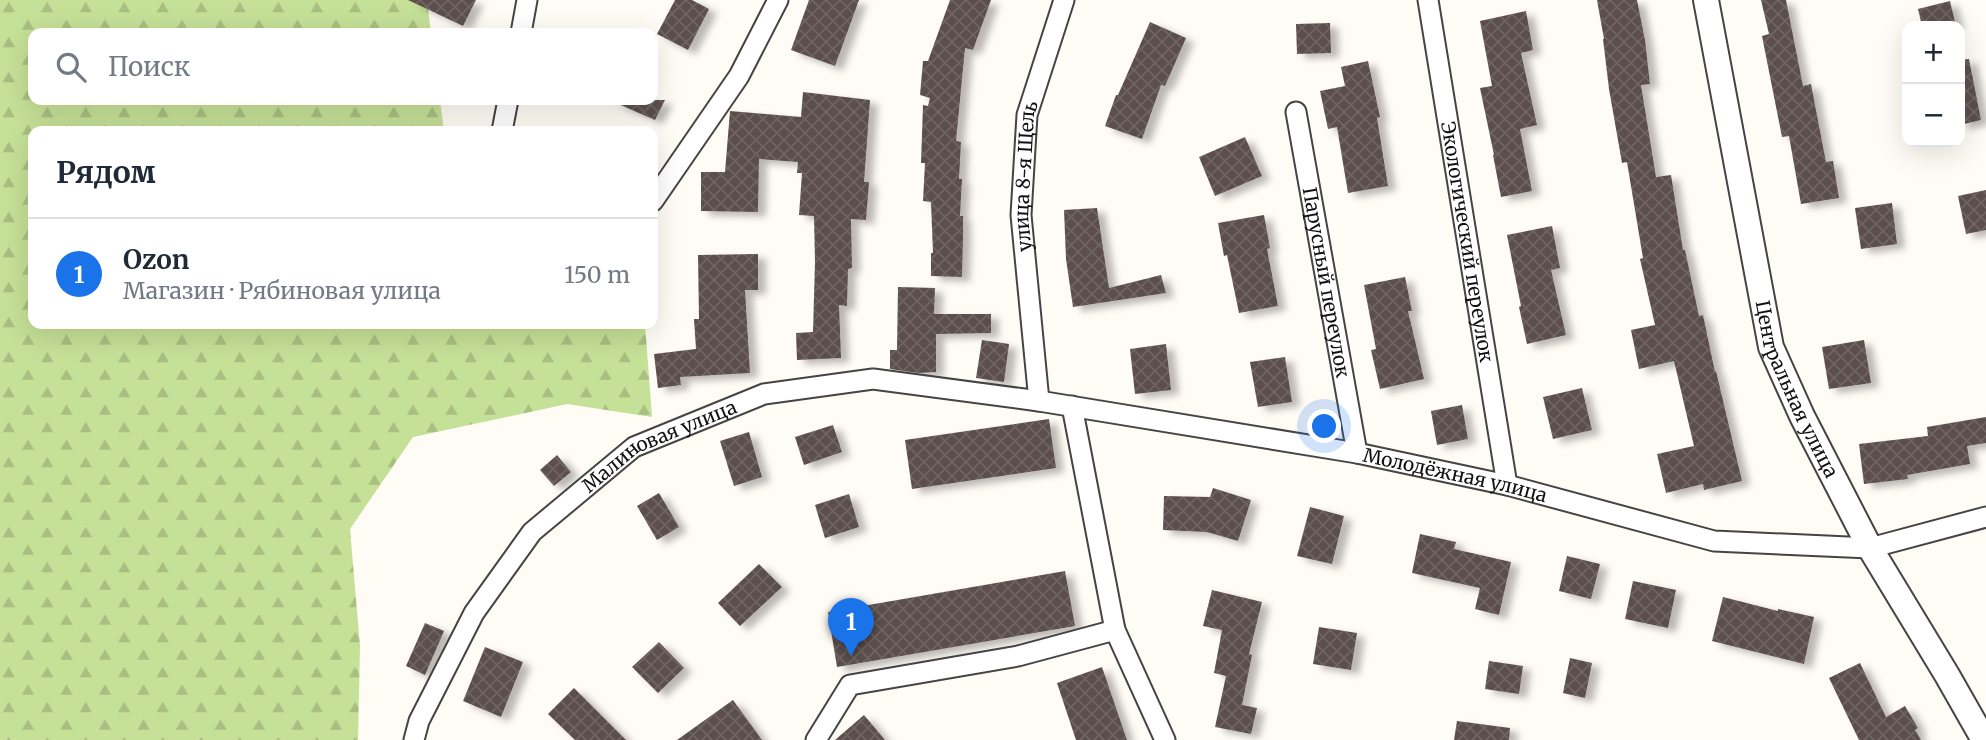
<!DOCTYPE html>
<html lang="ru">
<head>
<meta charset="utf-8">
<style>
  :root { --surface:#fff; --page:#f2f2f3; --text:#1f2937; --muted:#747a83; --line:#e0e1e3; --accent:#1a73e8 }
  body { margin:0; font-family:Merriweather,serif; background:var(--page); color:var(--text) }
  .controls { position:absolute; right:21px; top:21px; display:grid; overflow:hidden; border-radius:14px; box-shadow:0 7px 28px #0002 }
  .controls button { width:63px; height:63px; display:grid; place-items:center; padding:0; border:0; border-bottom:2px solid var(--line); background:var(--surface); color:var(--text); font:35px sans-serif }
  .you { position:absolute; left:1325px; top:427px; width:24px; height:24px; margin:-18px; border:5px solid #fff; border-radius:50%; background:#1a73e8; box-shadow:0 0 0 10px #1a73e833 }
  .badge { display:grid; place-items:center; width:46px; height:46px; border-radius:50%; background:var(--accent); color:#fff; font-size:23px; font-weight:700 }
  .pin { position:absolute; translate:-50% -58px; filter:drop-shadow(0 2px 4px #0008) }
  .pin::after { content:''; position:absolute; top:37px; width:24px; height:21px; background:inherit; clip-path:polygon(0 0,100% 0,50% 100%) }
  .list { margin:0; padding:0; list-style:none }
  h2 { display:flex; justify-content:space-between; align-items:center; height:91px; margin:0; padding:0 28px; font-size:30px }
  h2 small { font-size:23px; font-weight:400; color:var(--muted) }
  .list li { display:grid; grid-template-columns:46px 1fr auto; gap:21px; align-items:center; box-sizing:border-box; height:112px; padding:0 28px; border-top:2px solid var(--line) }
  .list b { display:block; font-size:26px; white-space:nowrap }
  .list p { margin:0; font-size:23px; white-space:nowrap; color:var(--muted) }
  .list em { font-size:23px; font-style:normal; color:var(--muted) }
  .icon { flex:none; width:38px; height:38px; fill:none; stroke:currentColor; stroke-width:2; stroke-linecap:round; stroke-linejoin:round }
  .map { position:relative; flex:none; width:1986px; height:740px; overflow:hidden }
  .search { position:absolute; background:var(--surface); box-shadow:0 7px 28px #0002; left:28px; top:28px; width:630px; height:77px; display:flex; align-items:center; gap:18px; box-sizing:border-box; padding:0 24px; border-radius:14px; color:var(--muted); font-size:26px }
  .panel { position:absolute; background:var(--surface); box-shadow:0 7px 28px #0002; left:28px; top:126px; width:630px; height:203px; border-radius:14px }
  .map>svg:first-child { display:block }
  .forest { fill:url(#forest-firs) }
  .building { fill:url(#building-cross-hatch); filter:url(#shadow) }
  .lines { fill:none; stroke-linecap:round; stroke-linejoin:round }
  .minor-casing { stroke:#444; stroke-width:23 }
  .tertiary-casing { stroke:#444; stroke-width:28 }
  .minor { stroke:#fff; stroke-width:19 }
  .tertiary { stroke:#fff; stroke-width:24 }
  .labels { text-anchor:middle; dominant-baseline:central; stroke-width:7; stroke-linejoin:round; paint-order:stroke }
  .street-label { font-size:19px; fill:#111; stroke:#fff }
</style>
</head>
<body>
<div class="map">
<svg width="1986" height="740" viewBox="0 0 1986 740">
  <defs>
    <pattern id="forest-firs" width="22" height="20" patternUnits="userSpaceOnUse" patternTransform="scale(1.75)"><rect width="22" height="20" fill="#c5e097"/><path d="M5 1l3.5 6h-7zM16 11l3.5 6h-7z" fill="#a8bf81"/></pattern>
    <pattern id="building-cross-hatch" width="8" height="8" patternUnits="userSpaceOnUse" patternTransform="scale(1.75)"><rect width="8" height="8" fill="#5b4f4c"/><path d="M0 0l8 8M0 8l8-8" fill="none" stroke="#6e6462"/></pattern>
    <filter id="shadow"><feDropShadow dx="8" dy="4.5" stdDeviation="3.5" flood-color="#0004"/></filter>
  </defs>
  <rect width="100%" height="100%" fill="#fffbf5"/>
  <polygon class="forest" points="0,0 427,0 431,33 33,33 33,100 440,100 444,131 33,131 33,324 645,324 652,417 567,404 413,437 350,529 360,646 358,740 0,740"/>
  <g class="building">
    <polygon points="408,0 476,0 463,26"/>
    <polygon points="675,0 692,0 709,9 688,50 657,34"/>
    <polygon points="809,0 859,0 835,66 791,50"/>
    <polygon points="950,0 991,0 973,50 965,48 956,141 961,142 959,179 962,179 960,216 963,216 963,238 962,277 931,276 931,253 933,253 931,202 923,201 925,163 921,163 923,105 928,106 930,98 920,95 923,61 928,61"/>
    <polygon points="1597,0 1637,0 1645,40 1650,84 1641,85 1656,177 1671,175 1683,250 1685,250 1699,316 1703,315 1715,372 1716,371 1742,481 1704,490 1703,484 1666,493 1657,454 1694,446 1674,361 1639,369 1631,330 1655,325 1640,259 1643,258 1627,162 1622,163 1609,89 1603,39 1604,39"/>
    <polygon points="1761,0 1786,0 1803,86 1811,84 1826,162 1833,161 1839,198 1801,204 1789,136 1782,137 1762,36 1769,34"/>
    <polygon points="1950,1 1956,26 1922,26 1918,9"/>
    <polygon points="1526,11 1533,50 1521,53 1537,125 1520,129 1532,191 1501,197 1493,155 1494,155 1480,88 1492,86 1480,21"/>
    <polygon points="1150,22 1186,38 1165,86 1161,85 1142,139 1105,126 1116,95 1118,95"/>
    <polygon points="1330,23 1331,53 1297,54 1296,24"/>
    <polygon points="1969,59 1981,120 1960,125 1960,60"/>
    <polygon points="1368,61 1380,117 1377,118 1388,186 1348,193 1337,127 1328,129 1320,91 1345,86 1341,67"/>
    <polygon points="803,92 870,100 864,182 869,182 866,220 851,219 852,268 848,269 847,306 839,305 841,358 797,360 796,333 813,332 815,262 814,216 799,215 802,173 797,173 798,162 759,159 758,212 701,211 701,172 725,172 730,111 801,117"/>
    <polygon points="609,100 665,100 655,120"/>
    <polygon points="1245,137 1262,176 1215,196 1199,157"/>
    <polygon points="1986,190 1986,230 1966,234 1958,196"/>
    <polygon points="1892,203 1897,244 1861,249 1855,208"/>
    <polygon points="1097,208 1109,288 1161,275 1166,293 1073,307 1066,259 1064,210"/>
    <polygon points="1264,215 1270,248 1267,249 1278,306 1239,313 1227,255 1224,256 1218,223"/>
    <polygon points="1552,226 1560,268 1551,270 1566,335 1527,344 1519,307 1521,306 1507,235"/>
    <polygon points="758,254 758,290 745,290 750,373 680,377 681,385 658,388 654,354 696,349 694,319 699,319 698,255"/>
    <polygon points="1405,277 1412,311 1408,311 1424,379 1380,389 1371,350 1376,349 1364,285"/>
    <polygon points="898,287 935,288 934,314 991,314 991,333 936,334 936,372 918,373 890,369 890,350 897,350"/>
    <polygon points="982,340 1009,344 1004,382 976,378"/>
    <polygon points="1864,340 1871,383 1829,389 1822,347"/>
    <polygon points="1166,344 1171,390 1135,394 1130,349"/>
    <polygon points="1285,357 1292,402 1258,407 1250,362"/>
    <polygon points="1582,388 1592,430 1553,439 1543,397"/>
    <polygon points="1462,405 1468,439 1437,445 1431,411"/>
    <polygon points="1986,417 1986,443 1967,446 1970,464 1907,475 1908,479 1864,484 1859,444 1928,436 1927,427"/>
    <polygon points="1049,419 1056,468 912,489 905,440"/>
    <polygon points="833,425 842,452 804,465 795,437"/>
    <polygon points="749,432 762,477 734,486 720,441"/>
    <polygon points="557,455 571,472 554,486 540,470"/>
    <polygon points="1213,488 1251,500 1238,541 1207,532 1163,530 1164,496 1210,497"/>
    <polygon points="659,493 679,527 657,540 637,506"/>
    <polygon points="849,494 859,527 825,538 815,505"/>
    <polygon points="1310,507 1344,516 1332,564 1297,556"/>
    <polygon points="1420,534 1456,542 1454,549 1511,562 1499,615 1475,609 1480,588 1412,573"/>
    <polygon points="1567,556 1600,564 1591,599 1559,591"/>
    <polygon points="759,564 782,587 740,626 718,603"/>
    <polygon points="1065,571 1075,626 837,667 828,612"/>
    <polygon points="1633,581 1676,590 1668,628 1625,619"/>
    <polygon points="1212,590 1262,602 1249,654 1252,655 1242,705 1257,708 1251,734 1215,727 1226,676 1214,673 1222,630 1203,626"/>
    <polygon points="1723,597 1778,611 1778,609 1814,617 1804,664 1712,641"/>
    <polygon points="425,623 444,631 425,675 406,666"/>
    <polygon points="1319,627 1357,633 1351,670 1313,664"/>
    <polygon points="659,642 684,668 658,693 632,667"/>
    <polygon points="485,647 523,662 501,717 463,701"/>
    <polygon points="1570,658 1592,663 1585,698 1563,693"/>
    <polygon points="1489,661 1523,666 1519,694 1485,689"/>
    <polygon points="1860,663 1886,717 1905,706 1918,728 1915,730 1921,740 1859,740 1829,678"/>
    <polygon points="1102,667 1127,740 1076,740 1057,683"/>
    <polygon points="574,688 626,740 575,740 548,714"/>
    <polygon points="733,700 762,740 677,740"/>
    <polygon points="864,715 885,740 835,740"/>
    <polygon points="1457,721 1510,728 1509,740 1454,740"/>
  </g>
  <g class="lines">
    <defs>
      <g id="minor">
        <path id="s1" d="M1428,0L1507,485"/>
        <polyline points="521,33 527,0"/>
        <path id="s2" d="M1296,112L1357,453"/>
        <polyline points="502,131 508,100"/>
        <polyline points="653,201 739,76 778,0"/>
        <path id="s3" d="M1039,401L1021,215L1027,115L1064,0"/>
        <polyline points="1072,406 1115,630 1165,740"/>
        <path id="s4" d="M414,740L419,721L474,613L532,532L634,447L764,394L873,379L1039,401L1357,453L1507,485L1714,541L1870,548L1986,517"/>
        <polyline points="816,740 850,685 1018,656 1115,630"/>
      </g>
      <g id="tertiary">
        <path id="s5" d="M1706,0L1771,347L1802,416L1870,548L1947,675L1984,740"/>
      </g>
    </defs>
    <use href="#minor" class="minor-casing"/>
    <use href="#tertiary" class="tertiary-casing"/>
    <use href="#minor" class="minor"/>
    <use href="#tertiary" class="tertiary"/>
  </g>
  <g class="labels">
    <g class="street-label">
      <text stroke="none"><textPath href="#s3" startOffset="226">улица 8-я Щель</textPath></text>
      <text stroke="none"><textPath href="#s1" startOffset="245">Экологический переулок</textPath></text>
      <text stroke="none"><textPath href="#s2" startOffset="173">Парусный переулок</textPath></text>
      <text stroke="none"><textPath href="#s5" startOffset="401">Центральная улица</textPath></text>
      <text stroke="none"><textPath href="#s4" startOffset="396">Малиновая улица</textPath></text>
      <text stroke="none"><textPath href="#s4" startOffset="1214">Молодёжная улица</textPath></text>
    </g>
  </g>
</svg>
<div class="controls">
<button>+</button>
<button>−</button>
</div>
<div class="you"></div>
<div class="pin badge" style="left:851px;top:656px">1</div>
<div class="search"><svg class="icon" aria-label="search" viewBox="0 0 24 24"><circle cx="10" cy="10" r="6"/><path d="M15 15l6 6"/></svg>Поиск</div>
<section class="panel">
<h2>Рядом<small></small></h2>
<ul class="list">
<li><span class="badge">1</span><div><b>Ozon</b><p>Магазин · Рябиновая улица</p></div><em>150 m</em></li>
</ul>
</section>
</div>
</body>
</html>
